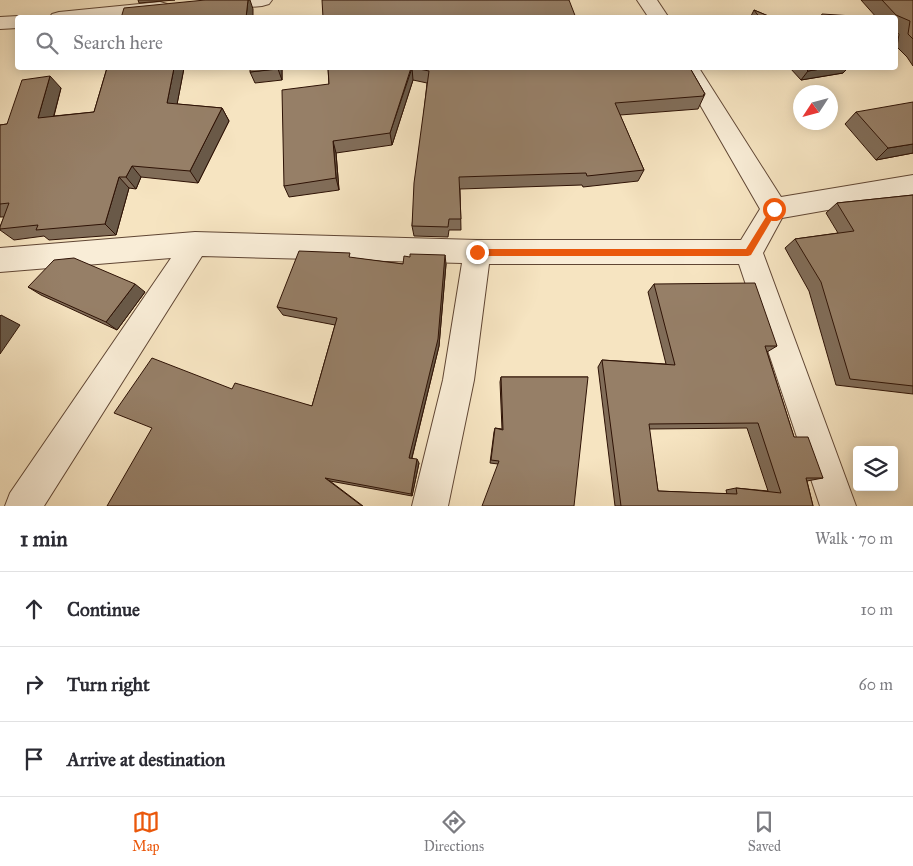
<!DOCTYPE html>
<html lang="en">
<head>
<meta charset="utf-8">
<style>
  :root { --surface:#fff; --page:#f7f7f7; --text:#2b2b33; --muted:#7c7c81; --line:#e1e1e2; --accent:#ea580c }
  body { margin:0; font-family:"IM FELL Great Primer",serif; background:var(--page); color:var(--text) }
  .controls { position:absolute; right:15px; bottom:15px; display:grid; overflow:hidden; border-radius:5px; box-shadow:0 2px 12px #0003 }
  .controls button { width:45px; height:45px; display:grid; place-items:center; padding:0; border:0; border-bottom:1px solid var(--line); background:var(--surface); color:var(--text); font:25px sans-serif }
  .compass { position:absolute; left:793px; top:85px; width:45px; height:45px; border-radius:50%; background:var(--surface); box-shadow:0 2px 12px #0003; rotate:234deg }
  .stop { position:absolute; width:15px; height:15px; margin:-11px; border:4px solid #ea580c; border-radius:50%; background:#fff }
  .stop.end { background:#ea580c; border-color:#fff; box-shadow:0 1px 5px #0008 }
  .list { margin:0; padding:0; list-style:none }
  h2 { display:flex; justify-content:space-between; align-items:center; height:65px; margin:0; padding:0 20px; font-size:21px }
  h2 small { font-size:16px; font-weight:400; color:var(--muted) }
  .list li { display:grid; grid-template-columns:32px 1fr auto; gap:15px; align-items:center; box-sizing:border-box; height:75px; padding:0 20px; border-top:1px solid var(--line) }
  .list b { display:block; font-size:19px; white-space:nowrap }
  .list em { font-size:16px; font-style:normal; color:var(--muted) }
  .icon { flex:none; width:28px; height:28px; fill:none; stroke:currentColor; stroke-width:2; stroke-linecap:round; stroke-linejoin:round }
  .map { position:relative; flex:none; width:913px; height:506px; overflow:hidden }
  .search { position:absolute; background:var(--surface); box-shadow:0 2px 12px #0003; left:15px; right:15px; top:15px; height:55px; display:flex; align-items:center; gap:12px; box-sizing:border-box; padding:0 18px; border-radius:5px; color:var(--muted); font-size:19px }
  .sheet { height:290px; background:var(--surface) }
  nav { display:flex; justify-content:space-around; align-items:center; box-sizing:border-box; height:70px; border-top:1px solid var(--line); background:var(--surface); font-size:14px; color:var(--muted) }
  nav a { display:grid; justify-items:center; gap:2px }
  nav .on { color:var(--accent) }
  .map>svg:first-child { display:block }
  .lines { fill:none; stroke-linecap:round; stroke-linejoin:round }
  .minor-casing { stroke:#604634; stroke-width:2 }
  .minor { fill:#f9edd7; fill-rule:evenodd }
  .wall { fill:#816d59; stroke:#2e1205; fill-rule:evenodd }
  .shaded-wall { fill:#695948; stroke:#2e1205 }
  .building { fill:#967f67; stroke:#2e1205; fill-rule:evenodd }
  .route { fill:#ea580c }
</style>
</head>
<body>
<div class="map">
<svg width="913" height="506" viewBox="0 0 913 506">
  <rect width="100%" height="100%" fill="#f6e4c1"/>
  <filter id="stains"><feTurbulence type="fractalNoise" baseFrequency=".004" numOctaves="4"/><feColorMatrix values="0 0 0 0 .2 0 0 0 0 .09 0 0 0 0 .02 0 0 0 .5 -.17"/></filter>
  <radialGradient id="worn" r=".72"><stop offset=".6" stop-color="#630" stop-opacity="0"/><stop offset="1" stop-color="#630" stop-opacity=".3"/></radialGradient>
  <g class="lines">
    <defs>
      <g id="minor">
        <polygon points="206,0 272,0 269,4 262,6 213,10 206,8 203,4"/>
        <polygon points="637,0 657,0 669,18 649,18"/>
        <polygon points="160,2 167,4 170,8 167,12 124,18 49,18 52,14 59,12"/>
        <polygon points="18,16 25,18 18,18 18,28 0,29 0,17"/>
        <polygon points="679,68 699,68 781,197 913,175 913,195 782,218 763,253 856,506 820,506 739,264 489,264 474,380 448,506 412,506 443,380 462,263 202,256 44,506 5,506 10,493 171,258 0,272 0,248 195,232 477,240 741,240 760,209"/>
      </g>
    </defs>
    <use href="#minor" class="minor-casing"/>
    <use href="#minor" class="minor"/>
  </g>
  <g class="wall">
    <polygon points="138,0 175,0 139,3"/>
    <polygon points="861,0 913,0 913,66 907,57 897,47 899,34 896,32 896,18 877,18"/>
    <polygon points="754,10 773,18 750,18"/>
    <polygon points="107,68 184,68 177,104 222,108 229,121 198,183 141,177 136,189 129,188 116,235 49,240 44,236 14,240 0,230 0,227 4,217 0,217 0,125 7,124 61,88 54,116 94,112"/>
    <polygon points="282,68 282,80 255,83 250,72"/>
    <polygon points="328,68 690,68 705,94 698,109 620,115 644,170 638,181 583,187 582,185 460,189 461,230 449,230 448,237 414,236 412,226 427,83 413,80 392,145 336,153 339,190 289,197 284,186 329,84"/>
    <polygon points="790,68 848,68 843,73 801,80"/>
    <polygon points="856,112 913,153 876,160 845,124"/>
    <polygon points="913,195 913,394 836,385 809,291 785,248 795,239 838,233 826,213 837,203"/>
    <polygon points="352,258 403,264 446,264 439,346 412,458 419,463 412,496 330,481 107,506 232,389 312,406 335,325 283,315 277,307"/>
    <path d="M654,284L777,346L767,352L794,437L823,478L807,481L813,506H615L598,367L602,360L666,364L648,292ZM747,428L768,491L736,488L726,490L727,494L658,491L649,429Z"/>
    <polygon points="28,287 145,292 117,330 41,295"/>
    <polygon points="501,377 588,377 498,464 490,463 494,432 495,428 502,429 500,382"/>
  </g>
  <g class="shaded-wall">
    <polygon points="248,0 250,0 253,9 253,18 246,18"/>
    <polygon points="174,68 184,68 175,115 167,103"/>
    <polygon points="278,68 282,68 282,80 278,69"/>
    <polygon points="412,68 413,80 392,145 390,133"/>
    <polygon points="827,68 848,68 843,73 801,80 808,71"/>
    <polygon points="50,76 61,88 50,130 38,118"/>
    <polygon points="222,108 229,121 198,183 190,171"/>
    <polygon points="333,141 336,153 339,190 336,178"/>
    <polygon points="913,144 913,153 876,160 888,148"/>
    <polygon points="132,166 141,177 136,189 126,177"/>
    <polygon points="119,177 129,188 116,235 105,224"/>
    <polygon points="445,255 446,264 439,346 411,461 409,458"/>
    <polygon points="135,284 145,292 117,330 106,322"/>
    <polygon points="1,315 20,325 0,354 0,316"/>
    <polygon points="417,459 419,463 412,496 411,494"/>
    <polygon points="325,478 330,481 363,506 362,506"/>
  </g>
  <g class="building">
    <polygon points="205,0 248,0 246,18 121,18 124,8"/>
    <polygon points="322,0 569,0 576,18 323,18"/>
    <polygon points="882,0 913,0 913,39 908,34 910,21 896,15"/>
    <polygon points="754,10 773,18 760,18"/>
    <polygon points="822,14 853,16 853,18 820,18"/>
    <polygon points="107,68 174,68 167,103 222,108 190,171 132,166 126,177 119,177 105,224 36,230 38,225 0,229 0,227 9,203 0,204 0,125 7,124 22,80 50,76 38,118 94,112"/>
    <polygon points="250,68 278,68 278,69 250,72"/>
    <polygon points="328,68 411,68 390,133 333,141 336,178 284,186 282,90 329,84"/>
    <polygon points="414,68 690,68 705,94 703,95 704,96 615,103 644,170 587,176 586,173 459,177 461,219 449,219 448,227 412,226 414,183 429,71"/>
    <polygon points="805,68 827,68 808,71"/>
    <polygon points="913,102 913,144 888,148 856,112"/>
    <polygon points="913,195 913,386 850,379 821,282 795,239 854,231 837,203"/>
    <polygon points="299,251 350,253 349,257 403,264 404,256 410,257 410,254 445,255 438,339 409,458 417,459 411,494 325,478 362,506 107,506 152,428 114,413 152,358 232,389 235,383 312,406 337,318 277,307"/>
    <polygon points="74,258 135,284 106,322 28,287 54,260"/>
    <path d="M755,283L777,346H765L794,437H808L823,478H806L813,506H621L602,360L675,365L654,284ZM758,423L781,493L736,488L737,494L658,491L649,424Z"/>
    <polygon points="501,377 588,377 574,506 482,506 499,461 491,460 495,428 503,430"/>
  </g>
  <polygon class="route" points="774,206 777,207 777,211 751,255 748,256 477,256 473,252 477,249 746,249 772,207"/>
  <rect width="100%" height="100%" filter="url(#stains)"/>
  <rect width="100%" height="100%" fill="url(#worn)"/>
</svg>
<div class="controls">
<button><svg class="icon" aria-label="layers" viewBox="0 0 24 24"><path d="M12 4l9 5-9 5-9-5zM3 14l9 5 9-5"/></svg></button>
</div>
<svg class="compass" viewBox="-18 -18 36 36"><path d="M0-13l5 13h-10z" fill="#e53935"/><path d="M0 13l5-13h-10z" fill="#7c7c81"/></svg>
<div class="stop" style="left:774px;top:209px"></div>
<div class="stop end" style="left:477px;top:252px"></div>
<div class="search"><svg class="icon" aria-label="search" viewBox="0 0 24 24"><circle cx="10" cy="10" r="6"/><path d="M15 15l6 6"/></svg>Search here</div>
</div>
<section class="sheet">
<h2>1 min<small>Walk · 70 m</small></h2>
<ul class="list">
<li><svg class="icon" aria-label="ahead" viewBox="0 0 24 24"><path d="M12 20V5M6 11l6-6 6 6"/></svg><div><b>Continue</b></div><em>10 m</em></li>
<li><svg class="icon" aria-label="right" viewBox="0 0 24 24"><path d="M7 20v-9h11M14 6l5 5-5 5"/></svg><div><b>Turn right</b></div><em>60 m</em></li>
<li><svg class="icon" aria-label="arrive" viewBox="0 0 24 24"><path d="M6 21V4h12l-3 4 3 4H6"/></svg><div><b>Arrive at destination</b></div></li>
</ul>
</section>
<nav>
<a class="on"><svg class="icon" aria-label="map" viewBox="0 0 24 24"><path d="M3 6l6-2 6 2 6-2v14l-6 2-6-2-6 2zM9 4v14M15 6v14"/></svg>Map</a>
<a><svg class="icon" aria-label="directions" viewBox="0 0 24 24"><path d="M12 3l9 9-9 9-9-9zM9 14v-3h6M13 9l2 2-2 2"/></svg>Directions</a>
<a><svg class="icon" aria-label="saved" viewBox="0 0 24 24"><path d="M7 4h10v16l-5-4-5 4z"/></svg>Saved</a>
</nav>
</body>
</html>
